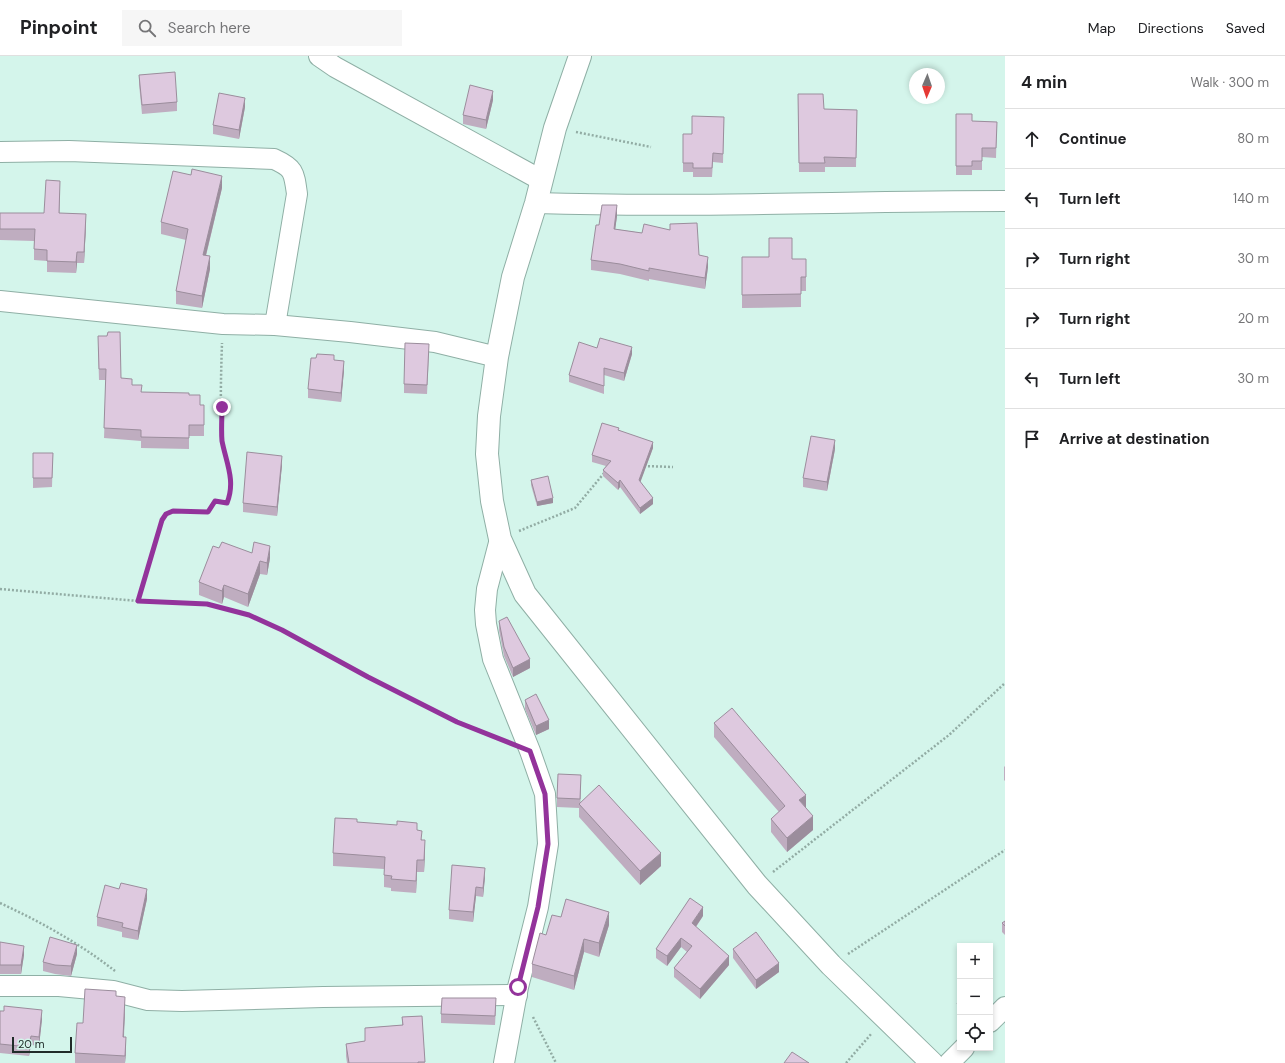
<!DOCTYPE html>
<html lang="en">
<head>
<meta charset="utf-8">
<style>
  :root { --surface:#fff; --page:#f6f6f6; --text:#202124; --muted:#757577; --line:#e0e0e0 }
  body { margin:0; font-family:"DM Sans",sans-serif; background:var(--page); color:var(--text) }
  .controls { position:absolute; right:12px; bottom:12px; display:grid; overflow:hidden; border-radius:0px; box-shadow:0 2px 6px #0003 }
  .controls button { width:36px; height:36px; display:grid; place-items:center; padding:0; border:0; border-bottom:1px solid var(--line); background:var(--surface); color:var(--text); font:20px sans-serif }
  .compass { position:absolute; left:909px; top:12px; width:36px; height:36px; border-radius:50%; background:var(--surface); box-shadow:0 2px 6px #0003; rotate:182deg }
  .scale { position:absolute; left:12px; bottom:10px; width:60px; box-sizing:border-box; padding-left:4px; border:2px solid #202c29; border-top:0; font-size:11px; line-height:14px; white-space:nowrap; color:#202c29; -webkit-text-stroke:3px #d4f5eb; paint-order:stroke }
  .stop { position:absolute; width:12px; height:12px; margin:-9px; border:3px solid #93339b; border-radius:50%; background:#fff }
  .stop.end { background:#93339b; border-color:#fff; box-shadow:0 1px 4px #0008 }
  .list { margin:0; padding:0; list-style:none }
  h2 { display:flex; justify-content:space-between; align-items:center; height:52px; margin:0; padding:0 16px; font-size:17px }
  h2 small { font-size:13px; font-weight:400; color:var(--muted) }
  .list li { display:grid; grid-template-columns:26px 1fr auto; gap:12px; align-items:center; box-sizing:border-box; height:60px; padding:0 16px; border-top:1px solid var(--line) }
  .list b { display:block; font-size:15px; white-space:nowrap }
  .list em { font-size:13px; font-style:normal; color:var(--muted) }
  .icon { flex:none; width:22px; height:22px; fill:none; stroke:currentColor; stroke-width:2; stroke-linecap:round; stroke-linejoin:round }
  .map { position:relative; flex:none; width:1005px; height:1007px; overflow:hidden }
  header { display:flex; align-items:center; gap:24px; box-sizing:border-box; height:56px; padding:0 20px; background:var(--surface); border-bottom:1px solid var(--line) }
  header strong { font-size:19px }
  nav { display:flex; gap:22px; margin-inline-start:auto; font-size:14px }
  .search { width:280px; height:36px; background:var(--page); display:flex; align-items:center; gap:10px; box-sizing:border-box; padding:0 14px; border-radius:0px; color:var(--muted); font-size:15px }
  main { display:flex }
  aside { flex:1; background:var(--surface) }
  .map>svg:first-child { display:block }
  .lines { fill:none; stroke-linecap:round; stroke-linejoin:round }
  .street-casing { stroke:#8fafa5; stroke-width:22 }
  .secondary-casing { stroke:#8fafa5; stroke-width:24 }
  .path { stroke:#92aca4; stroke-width:2.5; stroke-dasharray:2 2; stroke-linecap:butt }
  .street { stroke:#fff; stroke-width:20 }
  .secondary { stroke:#fff; stroke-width:22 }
  .wall { fill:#bfadc0 }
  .shaded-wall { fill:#9b8d9c }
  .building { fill:#dec9df; stroke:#9b8d9c }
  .route { stroke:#93339b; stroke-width:5 }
</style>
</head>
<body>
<header>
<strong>Pinpoint</strong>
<div class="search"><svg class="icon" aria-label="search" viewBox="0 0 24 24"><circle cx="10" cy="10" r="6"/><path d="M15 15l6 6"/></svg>Search here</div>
<nav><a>Map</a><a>Directions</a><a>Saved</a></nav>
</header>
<main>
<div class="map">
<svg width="1005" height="1007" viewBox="0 0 1005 1007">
  <rect width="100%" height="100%" fill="#d4f5eb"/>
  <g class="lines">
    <defs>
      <g id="street">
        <polyline points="319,0 335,11 541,124"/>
        <path d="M0,96L69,95L274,103C294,112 294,116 297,138L275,269"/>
        <path d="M536,147C692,152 848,145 1005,145"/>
        <polyline points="0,245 223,268 275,269 350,276 435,286 497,301"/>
        <polyline points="500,483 487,533 485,554 486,568 493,603 530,695 545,738 548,788 538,851 518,931 504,1007"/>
        <polyline points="0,930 59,930 113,935 148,944 182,945 323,941 517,939"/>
        <polyline points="990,966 1005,951"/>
        <polyline points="949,1007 964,992"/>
      </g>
      <polyline id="secondary" points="580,0 555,72 536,147 513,221 497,301 489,360 487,398 492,445 500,483 525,538 757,829 831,909 932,1007"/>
    </defs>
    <use href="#street" class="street-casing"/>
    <use href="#secondary" class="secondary-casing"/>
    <g class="path">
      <polyline points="576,76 651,91"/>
      <polyline points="644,410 673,411"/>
      <polyline points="519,475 575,452 605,416"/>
      <polyline points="0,533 138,545 207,548 249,559 282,574 368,621 457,665 503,684"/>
      <path d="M138,545L162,464L166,458L173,455L208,456L215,445L227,447C237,422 224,406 222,383C220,351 221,318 222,287"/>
      <polyline points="773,816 949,679 1005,627"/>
      <path d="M0,847C41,866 79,887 115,915"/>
      <polyline points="848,898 1005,794"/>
      <polyline points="533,961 556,1007"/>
      <polyline points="846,1007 872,977"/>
    </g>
    <use href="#street" class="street"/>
    <use href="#secondary" class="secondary"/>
  </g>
  <g class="wall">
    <polygon points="139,19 177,46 177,55 142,58 139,28"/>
    <polygon points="798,38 824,53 857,54 856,111 825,111 825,116 799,116"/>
    <polygon points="493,44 486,73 463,68 463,59"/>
    <polygon points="245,51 239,83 213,78 213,69"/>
    <polygon points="956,58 972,65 997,66 996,102 982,101 982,114 972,114 972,119 956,119"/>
    <polygon points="724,61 723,107 713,106 712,121 693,121 693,116 683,116 683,78 692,78"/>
    <polygon points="222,132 206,200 210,213 202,252 176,248 176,235 186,184 161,178 161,166"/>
    <polygon points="60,136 59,157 86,169 84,207 77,207 76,217 47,216 47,205 34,204 34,185 0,184 0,157 44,157"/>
    <polygon points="617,160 615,173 642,177 670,174 670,168 699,199 708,211 705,233 649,223 649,225 620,218 591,214 591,204 599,169"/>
    <polygon points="742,201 792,203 806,203 806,235 801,235 801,251 742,252"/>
    <polygon points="98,291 121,322 142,336 189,339 200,349 204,349 204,380 189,380 189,393 141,392 141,385 104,382 106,324 99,324"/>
    <polygon points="597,292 632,298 624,325 604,319 604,338 569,326 569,319"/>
    <polygon points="429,297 427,338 404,337 404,328"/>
    <polygon points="334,304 344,314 341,346 308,342 308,333"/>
    <polygon points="619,374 653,392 640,426 653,448 640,458 620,431 618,434 603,420 603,414 606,410 592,406 592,399"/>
    <polygon points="835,393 827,435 803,431 803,422"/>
    <polygon points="33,397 53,397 52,431 33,432"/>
    <polygon points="282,409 277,460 243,456 243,447"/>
    <polygon points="531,424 553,447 537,450 531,429"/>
    <polygon points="219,492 252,497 270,502 267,519 260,518 248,551 224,541 222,548 199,539 199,526"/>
    <polygon points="499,565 530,612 513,621 504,600 499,574"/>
    <polygon points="525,644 549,673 536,679 525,653"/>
    <polygon points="714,667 806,752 813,774 787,796 771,776 771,763 779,756 714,681"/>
    <polygon points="1005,710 1005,725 1004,724 1004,711"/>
    <polygon points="581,728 580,746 661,810 640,829 579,761 579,752 557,751 557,742"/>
    <polygon points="357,766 417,774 422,784 425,796 424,816 417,816 416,837 391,835 391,832 384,831 384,813 333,810 333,797"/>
    <polygon points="485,821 483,841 476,840 473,866 449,863 449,854"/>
    <polygon points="147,843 138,884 122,881 122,876 97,870 97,861"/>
    <polygon points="703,860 696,871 729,909 700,943 674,921 674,912 687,896 681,891 667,910 656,902 656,893"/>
    <polygon points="561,861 609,869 599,901 584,896 574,934 532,921 532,908"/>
    <polygon points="1005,865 1005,879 1002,876 1002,867"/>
    <polygon points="0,886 24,899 21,918 0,918"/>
    <polygon points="733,893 779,916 756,933 733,902"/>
    <polygon points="77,898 71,920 55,918 43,915 43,906"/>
    <polygon points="116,940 125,954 124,981 126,995 125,1007 75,1007 75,997 83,967"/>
    <polygon points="960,942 960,959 957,958 957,948"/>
    <polygon points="496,951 495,969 441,967 441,958"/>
    <polygon points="0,955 42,963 39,990 31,989 29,1000 0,997"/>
    <polygon points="422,960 425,1007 347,1007 346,1000 346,988 365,985 365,972 402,969 402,961"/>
  </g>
  <g class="shaded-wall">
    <polygon points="493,35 493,44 486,73 486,64"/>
    <polygon points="245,42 245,51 239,83 239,74"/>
    <polygon points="222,120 222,132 203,211 203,199"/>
    <polygon points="60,125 60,136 59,168 59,157"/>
    <polygon points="617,149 617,160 614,183 614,173"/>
    <polygon points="86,158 86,169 84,207 84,196"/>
    <polygon points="77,196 77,207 76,217 76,206"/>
    <polygon points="210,200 210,213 202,252 202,240"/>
    <polygon points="708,201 708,211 705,233 705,222"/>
    <polygon points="632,291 632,298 624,325 624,317"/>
    <polygon points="344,305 344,314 341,346 341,337"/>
    <polygon points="835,384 835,393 827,435 827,426"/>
    <polygon points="653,386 653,392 639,430 639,424"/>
    <polygon points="282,400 282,409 277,460 277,451"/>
    <polygon points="620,424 620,431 618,434 618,427"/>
    <polygon points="553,442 553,447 537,450 537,446"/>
    <polygon points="653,442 653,448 640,458 640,452"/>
    <polygon points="270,490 270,502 267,519 267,507"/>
    <polygon points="260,505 260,518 248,551 248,538"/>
    <polygon points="224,529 224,541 222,548 222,535"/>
    <polygon points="530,603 530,612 513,621 513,612"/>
    <polygon points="549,664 549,673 536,679 536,670"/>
    <polygon points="581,719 581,728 580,752 580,743"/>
    <polygon points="806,739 806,752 799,744"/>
    <polygon points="813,760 813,774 787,796 787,782"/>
    <polygon points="425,784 425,796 424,816 424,804"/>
    <polygon points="661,797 661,810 640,829 640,815"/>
    <polygon points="417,804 417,816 416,837 416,825"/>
    <polygon points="485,812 485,821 483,841 483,832"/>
    <polygon points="476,831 476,840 473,866 473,856"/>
    <polygon points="147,833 147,843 138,884 138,875"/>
    <polygon points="703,851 703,860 692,876 692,867"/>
    <polygon points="609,856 609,869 599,901 599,887"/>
    <polygon points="681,882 681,891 667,910 667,900"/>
    <polygon points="584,883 584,896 574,934 574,920"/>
    <polygon points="77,889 77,898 71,920 71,910"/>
    <polygon points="24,890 24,899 21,918 21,909"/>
    <polygon points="729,900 729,909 700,943 700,933"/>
    <polygon points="779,907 779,916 756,933 756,924"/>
    <polygon points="125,941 125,954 123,994 123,981"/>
    <polygon points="42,954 42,963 39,990 39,981"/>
    <polygon points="31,980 31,989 29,1000 29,991"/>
    <polygon points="126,981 126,995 125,1007 125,1000"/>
  </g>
  <g class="building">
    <polygon points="175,16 177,46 142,49 139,19"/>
    <polygon points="470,29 493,35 486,64 463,59"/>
    <polygon points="219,37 245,42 239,74 213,69"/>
    <polygon points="798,38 823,38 824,53 857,54 856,102 824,101 825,107 799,107"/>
    <polygon points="956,58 972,58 972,65 997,66 996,92 982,92 982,105 972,105 972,110 956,110"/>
    <polygon points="692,60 724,61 723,98 713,97 712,112 693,112 693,107 683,107 683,78 692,78"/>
    <polygon points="192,113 222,120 203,199 210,200 202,240 176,235 188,173 161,166 173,115 191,119"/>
    <polygon points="46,124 60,125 59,157 86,158 84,196 77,196 76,206 47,205 47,194 34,193 35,173 0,173 0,157 44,157"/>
    <polygon points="602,149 617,149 614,173 642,177 644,168 670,174 670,168 697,167 699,199 708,201 705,222 649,212 649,215 620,208 591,204 596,169 599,169"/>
    <polygon points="769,182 792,182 792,203 806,203 806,221 801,221 801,238 742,239 742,201 769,201"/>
    <polygon points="108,276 120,276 121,322 132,323 132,329 142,329 141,336 189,337 189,339 200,339 200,349 204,349 204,369 189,369 189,382 141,381 141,374 104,372 106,313 99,313 98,280 107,280"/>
    <polygon points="600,282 632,291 624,317 604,312 604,330 569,319 579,286 597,292"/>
    <polygon points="405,287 429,288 427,329 404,328"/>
    <polygon points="317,298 334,299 334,304 344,305 341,337 308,333 311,302 316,302"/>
    <polygon points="602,367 619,372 618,374 653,386 639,424 653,442 640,452 620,424 618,427 603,414 611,405 592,399"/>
    <polygon points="811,380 835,384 827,426 803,422"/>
    <polygon points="247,396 282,400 277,451 243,447"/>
    <polygon points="33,397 53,397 52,422 33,422"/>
    <polygon points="548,420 553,442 537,446 531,424"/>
    <polygon points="222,486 252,497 254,486 270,490 267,507 260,505 248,538 224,529 222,535 199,526 213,490 219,492"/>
    <polygon points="507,561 530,603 513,612 504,591 499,565"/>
    <polygon points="536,638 549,664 536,670 525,644"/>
    <polygon points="732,652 806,739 799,744 813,760 787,782 771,763 785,750 714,667"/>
    <polygon points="558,718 581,719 580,743 557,742"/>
    <polygon points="599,729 661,797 640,815 579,748"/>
    <polygon points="335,762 357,763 357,766 397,769 397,765 417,767 417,774 422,775 421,784 425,784 424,804 417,804 416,825 391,823 392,820 384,819 385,801 333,797"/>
    <polygon points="452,809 485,812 483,832 476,831 473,856 449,854"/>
    <polygon points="121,827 147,833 138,875 122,871 123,867 97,861 105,829 119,833"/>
    <polygon points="690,842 703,851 692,867 729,900 700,933 674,912 692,890 681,882 667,900 656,893"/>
    <polygon points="566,843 609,856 599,887 584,883 574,920 532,908 540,877 546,879 552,859 561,861"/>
    <polygon points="1005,865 1005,870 1002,867"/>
    <polygon points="756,876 779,907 756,924 733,893"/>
    <polygon points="50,881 77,889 71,910 55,909 43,906"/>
    <polygon points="0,886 24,890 21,909 0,909"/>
    <polygon points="85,933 116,935 116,940 125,941 123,981 126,981 125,1000 75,997 77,967 83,967"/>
    <polygon points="442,942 496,942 495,960 441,958"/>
    <polygon points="960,942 960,950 957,948"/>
    <polygon points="4,950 42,954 39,981 31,980 29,991 0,988 0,955 4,955"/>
    <polygon points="422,960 425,1006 418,1006 418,1007 349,1007 346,988 365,985 365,972 403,969 402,961"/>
    <polygon points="792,996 809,1007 784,1007"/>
  </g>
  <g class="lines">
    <path class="route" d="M222,351C222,362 221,374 222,385C226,406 236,425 227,447L215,445L208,456L173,455L166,458L162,464L138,545L207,548L249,559L282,574L368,621L457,666L530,695L545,738L548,788L538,851L518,931"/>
  </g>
</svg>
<div class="controls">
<button>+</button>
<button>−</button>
<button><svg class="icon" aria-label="locate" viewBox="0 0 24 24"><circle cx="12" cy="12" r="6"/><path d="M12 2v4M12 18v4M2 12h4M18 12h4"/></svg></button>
</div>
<svg class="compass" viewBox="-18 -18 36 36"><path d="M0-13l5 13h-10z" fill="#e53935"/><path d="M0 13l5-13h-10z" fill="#757577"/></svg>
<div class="scale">20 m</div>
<div class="stop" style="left:518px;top:931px"></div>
<div class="stop end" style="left:222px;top:351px"></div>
</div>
<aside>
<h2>4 min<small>Walk · 300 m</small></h2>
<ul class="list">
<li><svg class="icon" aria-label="ahead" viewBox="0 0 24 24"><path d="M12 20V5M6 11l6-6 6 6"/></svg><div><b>Continue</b></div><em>80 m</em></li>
<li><svg class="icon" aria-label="left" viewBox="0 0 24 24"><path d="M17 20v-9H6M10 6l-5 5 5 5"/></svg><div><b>Turn left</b></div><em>140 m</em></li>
<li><svg class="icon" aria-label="right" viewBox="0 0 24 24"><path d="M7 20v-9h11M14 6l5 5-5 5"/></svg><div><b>Turn right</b></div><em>30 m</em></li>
<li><svg class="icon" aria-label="right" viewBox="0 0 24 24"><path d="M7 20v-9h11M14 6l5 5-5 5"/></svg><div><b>Turn right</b></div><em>20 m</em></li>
<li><svg class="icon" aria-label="left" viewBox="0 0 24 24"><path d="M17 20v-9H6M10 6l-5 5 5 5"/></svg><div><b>Turn left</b></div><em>30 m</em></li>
<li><svg class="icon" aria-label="arrive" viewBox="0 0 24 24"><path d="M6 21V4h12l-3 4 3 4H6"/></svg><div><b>Arrive at destination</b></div></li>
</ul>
</aside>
</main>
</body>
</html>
